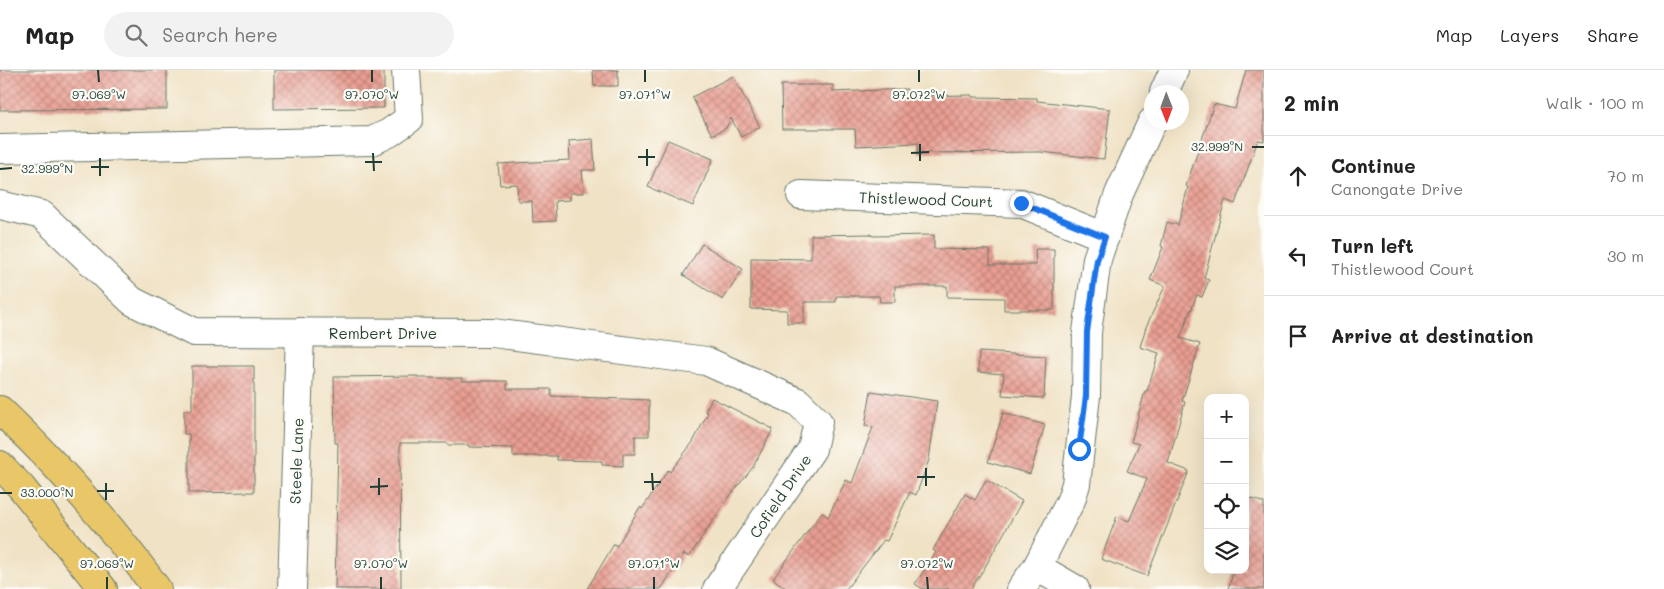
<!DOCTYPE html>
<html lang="en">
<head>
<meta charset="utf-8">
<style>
  :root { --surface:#fff; --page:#f2f2f2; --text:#222; --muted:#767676; --line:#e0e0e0 }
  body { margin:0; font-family:Mali,sans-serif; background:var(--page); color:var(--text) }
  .controls { position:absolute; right:15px; bottom:15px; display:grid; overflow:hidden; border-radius:10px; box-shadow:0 5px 20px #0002 }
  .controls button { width:45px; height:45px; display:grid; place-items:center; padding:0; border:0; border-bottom:1px solid var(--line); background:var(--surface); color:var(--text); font:25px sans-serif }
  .compass { position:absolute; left:1144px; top:15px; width:45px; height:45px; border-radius:50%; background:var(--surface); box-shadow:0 5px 20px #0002; rotate:179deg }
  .stop { position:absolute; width:15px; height:15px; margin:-11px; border:4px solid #1a73e8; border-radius:50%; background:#fff }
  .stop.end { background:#1a73e8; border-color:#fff; box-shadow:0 1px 5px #0008 }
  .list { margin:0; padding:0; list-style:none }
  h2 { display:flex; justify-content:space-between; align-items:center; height:65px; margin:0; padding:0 20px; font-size:21px }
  h2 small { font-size:16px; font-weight:400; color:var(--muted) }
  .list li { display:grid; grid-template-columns:32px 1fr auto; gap:15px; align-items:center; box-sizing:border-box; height:80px; padding:0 20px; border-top:1px solid var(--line) }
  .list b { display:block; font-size:19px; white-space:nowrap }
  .list p { margin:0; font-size:16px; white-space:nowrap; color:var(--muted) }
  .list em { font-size:16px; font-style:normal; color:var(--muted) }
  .icon { flex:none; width:28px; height:28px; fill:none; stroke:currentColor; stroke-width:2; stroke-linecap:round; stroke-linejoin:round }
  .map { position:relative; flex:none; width:1264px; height:519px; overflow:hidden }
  header { display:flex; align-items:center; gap:30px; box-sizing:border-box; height:70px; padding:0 25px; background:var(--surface); border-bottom:1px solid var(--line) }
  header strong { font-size:24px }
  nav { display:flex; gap:28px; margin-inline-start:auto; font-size:18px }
  .search { width:350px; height:45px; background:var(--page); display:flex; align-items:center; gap:12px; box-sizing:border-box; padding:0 18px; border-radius:28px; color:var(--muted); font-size:19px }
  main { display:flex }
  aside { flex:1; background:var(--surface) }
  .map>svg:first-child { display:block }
  .building { fill:url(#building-cross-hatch) }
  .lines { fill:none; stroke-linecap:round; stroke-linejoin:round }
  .minor-casing { stroke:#687767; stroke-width:30 }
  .major-casing { stroke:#687767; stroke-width:30 }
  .minor { stroke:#fff; stroke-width:28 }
  .major { stroke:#e9c769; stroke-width:28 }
  .route { stroke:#1a73e8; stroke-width:6 }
  .ticks { fill:none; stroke:#1f3d34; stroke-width:2 }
  .labels { text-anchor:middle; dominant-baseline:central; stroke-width:4.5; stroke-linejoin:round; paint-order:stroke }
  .street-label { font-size:15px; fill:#1f3d34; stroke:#fdfcf7 }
  .ticks-label { font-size:12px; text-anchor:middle; fill:#1f3d34; stroke:#fdfcf7; stroke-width:4.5; stroke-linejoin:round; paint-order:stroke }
</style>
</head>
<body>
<header>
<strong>Map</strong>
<div class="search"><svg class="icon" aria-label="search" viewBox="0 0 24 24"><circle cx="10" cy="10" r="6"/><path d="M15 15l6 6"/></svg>Search here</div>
<nav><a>Map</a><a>Layers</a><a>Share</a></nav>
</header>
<main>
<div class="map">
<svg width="1264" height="519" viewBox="0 0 1264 519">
  <defs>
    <pattern id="building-cross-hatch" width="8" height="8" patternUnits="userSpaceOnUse" patternTransform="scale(1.25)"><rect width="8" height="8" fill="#ea9e92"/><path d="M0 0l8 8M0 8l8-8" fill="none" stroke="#bd8278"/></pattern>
  </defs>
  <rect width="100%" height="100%" fill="#fdfcf7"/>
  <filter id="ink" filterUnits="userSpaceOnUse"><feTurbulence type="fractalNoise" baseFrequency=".02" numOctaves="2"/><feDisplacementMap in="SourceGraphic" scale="10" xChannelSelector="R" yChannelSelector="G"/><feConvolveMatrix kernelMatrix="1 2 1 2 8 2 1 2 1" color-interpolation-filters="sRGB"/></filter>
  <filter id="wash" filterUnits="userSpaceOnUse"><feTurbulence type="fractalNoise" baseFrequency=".0096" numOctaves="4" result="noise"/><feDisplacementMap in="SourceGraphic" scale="20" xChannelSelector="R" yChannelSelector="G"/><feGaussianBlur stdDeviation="1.12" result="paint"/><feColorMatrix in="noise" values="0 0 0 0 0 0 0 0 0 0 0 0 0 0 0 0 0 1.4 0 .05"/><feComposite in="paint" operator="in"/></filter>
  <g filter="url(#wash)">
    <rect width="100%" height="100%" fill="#f0e2c5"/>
    <g id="blocks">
      <g class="building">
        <polygon points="0,0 167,0 167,39 0,40"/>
        <polygon points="274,0 384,0 384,38 274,39"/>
        <polygon points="593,0 618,0 618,16 594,16"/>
        <polygon points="1246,0 1264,0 1264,71 1258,70 1235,134 1225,130 1204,208 1209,210 1202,227 1197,225 1180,268 1200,274 1182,331 1185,332 1168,393 1189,401 1147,506 1101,489 1117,446 1129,451 1147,409 1127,401 1139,374 1131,372 1145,321 1147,321 1159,283 1140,277 1146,257 1165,216 1150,210 1163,177 1161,176 1167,152 1178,155 1188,117 1186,116 1214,34 1235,39"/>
        <polygon points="733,6 760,57 741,67 731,48 726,58 712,65 692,27"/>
        <polygon points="781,15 833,15 833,22 907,19 907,26 972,25 972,27 1037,28 1037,31 1110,39 1104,89 1041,82 918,83 918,73 856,76 855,59 782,59"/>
        <polygon points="593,69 595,100 582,100 584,123 570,123 570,130 555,131 556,151 533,152 532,131 518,131 517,114 500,115 498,94 570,90 569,71"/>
        <polygon points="668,70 713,89 693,136 648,117"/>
        <polygon points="871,164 872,166 934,165 934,179 990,180 990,195 1036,195 1035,179 1054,179 1054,240 1004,240 1004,228 947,227 947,216 895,216 895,232 880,232 879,226 836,226 836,232 804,232 804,253 787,253 787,240 751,239 751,188 811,189 811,165"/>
        <polygon points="702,174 743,199 723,230 683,205"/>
        <polygon points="979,282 1046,286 1044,328 1002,325 1004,304 978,302"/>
        <polygon points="192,296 254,296 254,422 189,423 189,364 184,364 184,340 192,340"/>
        <polygon points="418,306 418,308 462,308 462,311 507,311 507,319 551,319 551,326 649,330 649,366 635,366 635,384 623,384 623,396 602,395 602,391 557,390 557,386 513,386 513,378 469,377 469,375 447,375 447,373 400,373 401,519 335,519 338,373 335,373 334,307"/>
        <polygon points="871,321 937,331 929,390 916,425 910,422 887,471 884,470 846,519 787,519 773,509 822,442 828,447 846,410 852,413 873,357 865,356"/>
        <polygon points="712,328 773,359 753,397 723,435 689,487 684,484 661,519 587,519 614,474 617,476 640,437 642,439 668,400 670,402 693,372 708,343 705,341"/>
        <polygon points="1003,343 1045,355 1030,404 988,392"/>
        <polygon points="986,410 1022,431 985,497 971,519 923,519 915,514 936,482 933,480 965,424 975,430"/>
        <polygon points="1245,426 1264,433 1264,519 1228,519 1234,500 1245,500"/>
      </g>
    </g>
  </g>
  <g filter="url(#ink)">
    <use href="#blocks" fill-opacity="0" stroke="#687767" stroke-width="1"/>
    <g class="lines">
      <defs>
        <g id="minor">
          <polyline points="1164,22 1174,0"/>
          <polyline points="0,79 372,71 389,63 409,49 406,0"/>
          <polyline points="801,125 1021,133 1105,167"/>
          <polyline points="0,135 42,145 132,231 194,262 493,263 706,291 798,332 818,352 812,379 717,519"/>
          <polyline points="1037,497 1075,519"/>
          <polyline points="292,519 300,262"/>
          <polyline points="1021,519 1037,497 1071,430 1076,414 1086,326 1087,262 1097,189 1119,124 1152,52"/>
        </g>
        <g id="major">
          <path d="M0,340C58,395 110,454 157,519"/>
          <polyline points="0,395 21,417 103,519"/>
        </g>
      </defs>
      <use href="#minor" class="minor-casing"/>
      <use href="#major" class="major-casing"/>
      <use href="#minor" class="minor"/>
      <use href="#major" class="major"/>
    </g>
  </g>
  <g class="lines" filter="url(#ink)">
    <polyline class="route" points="1021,133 1105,167 1097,190 1087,262 1086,326 1079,379"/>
  </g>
  <path class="ticks" d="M98,0L99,12M372,0V12M645,0V12M919,0V12M920,74V91M1252,77H1264M647,79V96M373,83L374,101M911,83L929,82M638,87H655M100,88V106M365,92H382M91,97H109M0,99L12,98M926,398V416M652,403L653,420M917,407H935M379,408V425M644,412H661M106,413V430M370,417L388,416M97,421H114M0,423H12M107,507V519M381,507V519M654,507V519M927,507L928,519"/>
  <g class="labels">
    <g class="street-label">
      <text transform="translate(926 129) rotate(2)">Thistlewood Court</text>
      <text x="383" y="263">Rembert Drive</text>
      <text transform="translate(296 391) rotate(-88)">Steele Lane</text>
      <text transform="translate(780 426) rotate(-56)">Cofield Drive</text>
    </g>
  </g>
  <g class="ticks-label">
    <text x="99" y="29">97.069°W</text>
    <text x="372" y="29">97.070°W</text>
    <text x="645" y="29">97.071°W</text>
    <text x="919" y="29">97.072°W</text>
    <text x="1217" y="81">32.999°N</text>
    <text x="47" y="103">32.999°N</text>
    <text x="47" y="427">33.000°N</text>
    <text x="107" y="498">97.069°W</text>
    <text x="381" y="498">97.070°W</text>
    <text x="654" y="498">97.071°W</text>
    <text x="927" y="498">97.072°W</text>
  </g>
</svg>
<div class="controls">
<button>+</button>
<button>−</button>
<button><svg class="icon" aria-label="locate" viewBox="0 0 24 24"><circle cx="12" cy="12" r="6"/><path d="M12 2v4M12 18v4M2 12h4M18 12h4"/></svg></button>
<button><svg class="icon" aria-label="layers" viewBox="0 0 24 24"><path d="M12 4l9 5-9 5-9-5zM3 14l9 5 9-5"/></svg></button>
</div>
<svg class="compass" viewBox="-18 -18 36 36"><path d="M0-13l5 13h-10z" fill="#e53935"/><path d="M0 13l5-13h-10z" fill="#767676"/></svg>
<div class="stop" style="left:1079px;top:379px"></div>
<div class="stop end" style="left:1021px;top:133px"></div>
</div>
<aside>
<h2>2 min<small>Walk · 100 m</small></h2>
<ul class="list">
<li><svg class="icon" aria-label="ahead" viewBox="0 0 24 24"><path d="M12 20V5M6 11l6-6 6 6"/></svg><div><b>Continue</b><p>Canongate Drive</p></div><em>70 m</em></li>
<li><svg class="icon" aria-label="left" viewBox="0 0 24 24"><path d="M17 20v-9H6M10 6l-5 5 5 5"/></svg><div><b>Turn left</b><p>Thistlewood Court</p></div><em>30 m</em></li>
<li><svg class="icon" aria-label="arrive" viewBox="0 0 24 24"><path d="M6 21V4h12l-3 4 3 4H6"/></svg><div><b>Arrive at destination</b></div></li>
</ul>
</aside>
</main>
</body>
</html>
